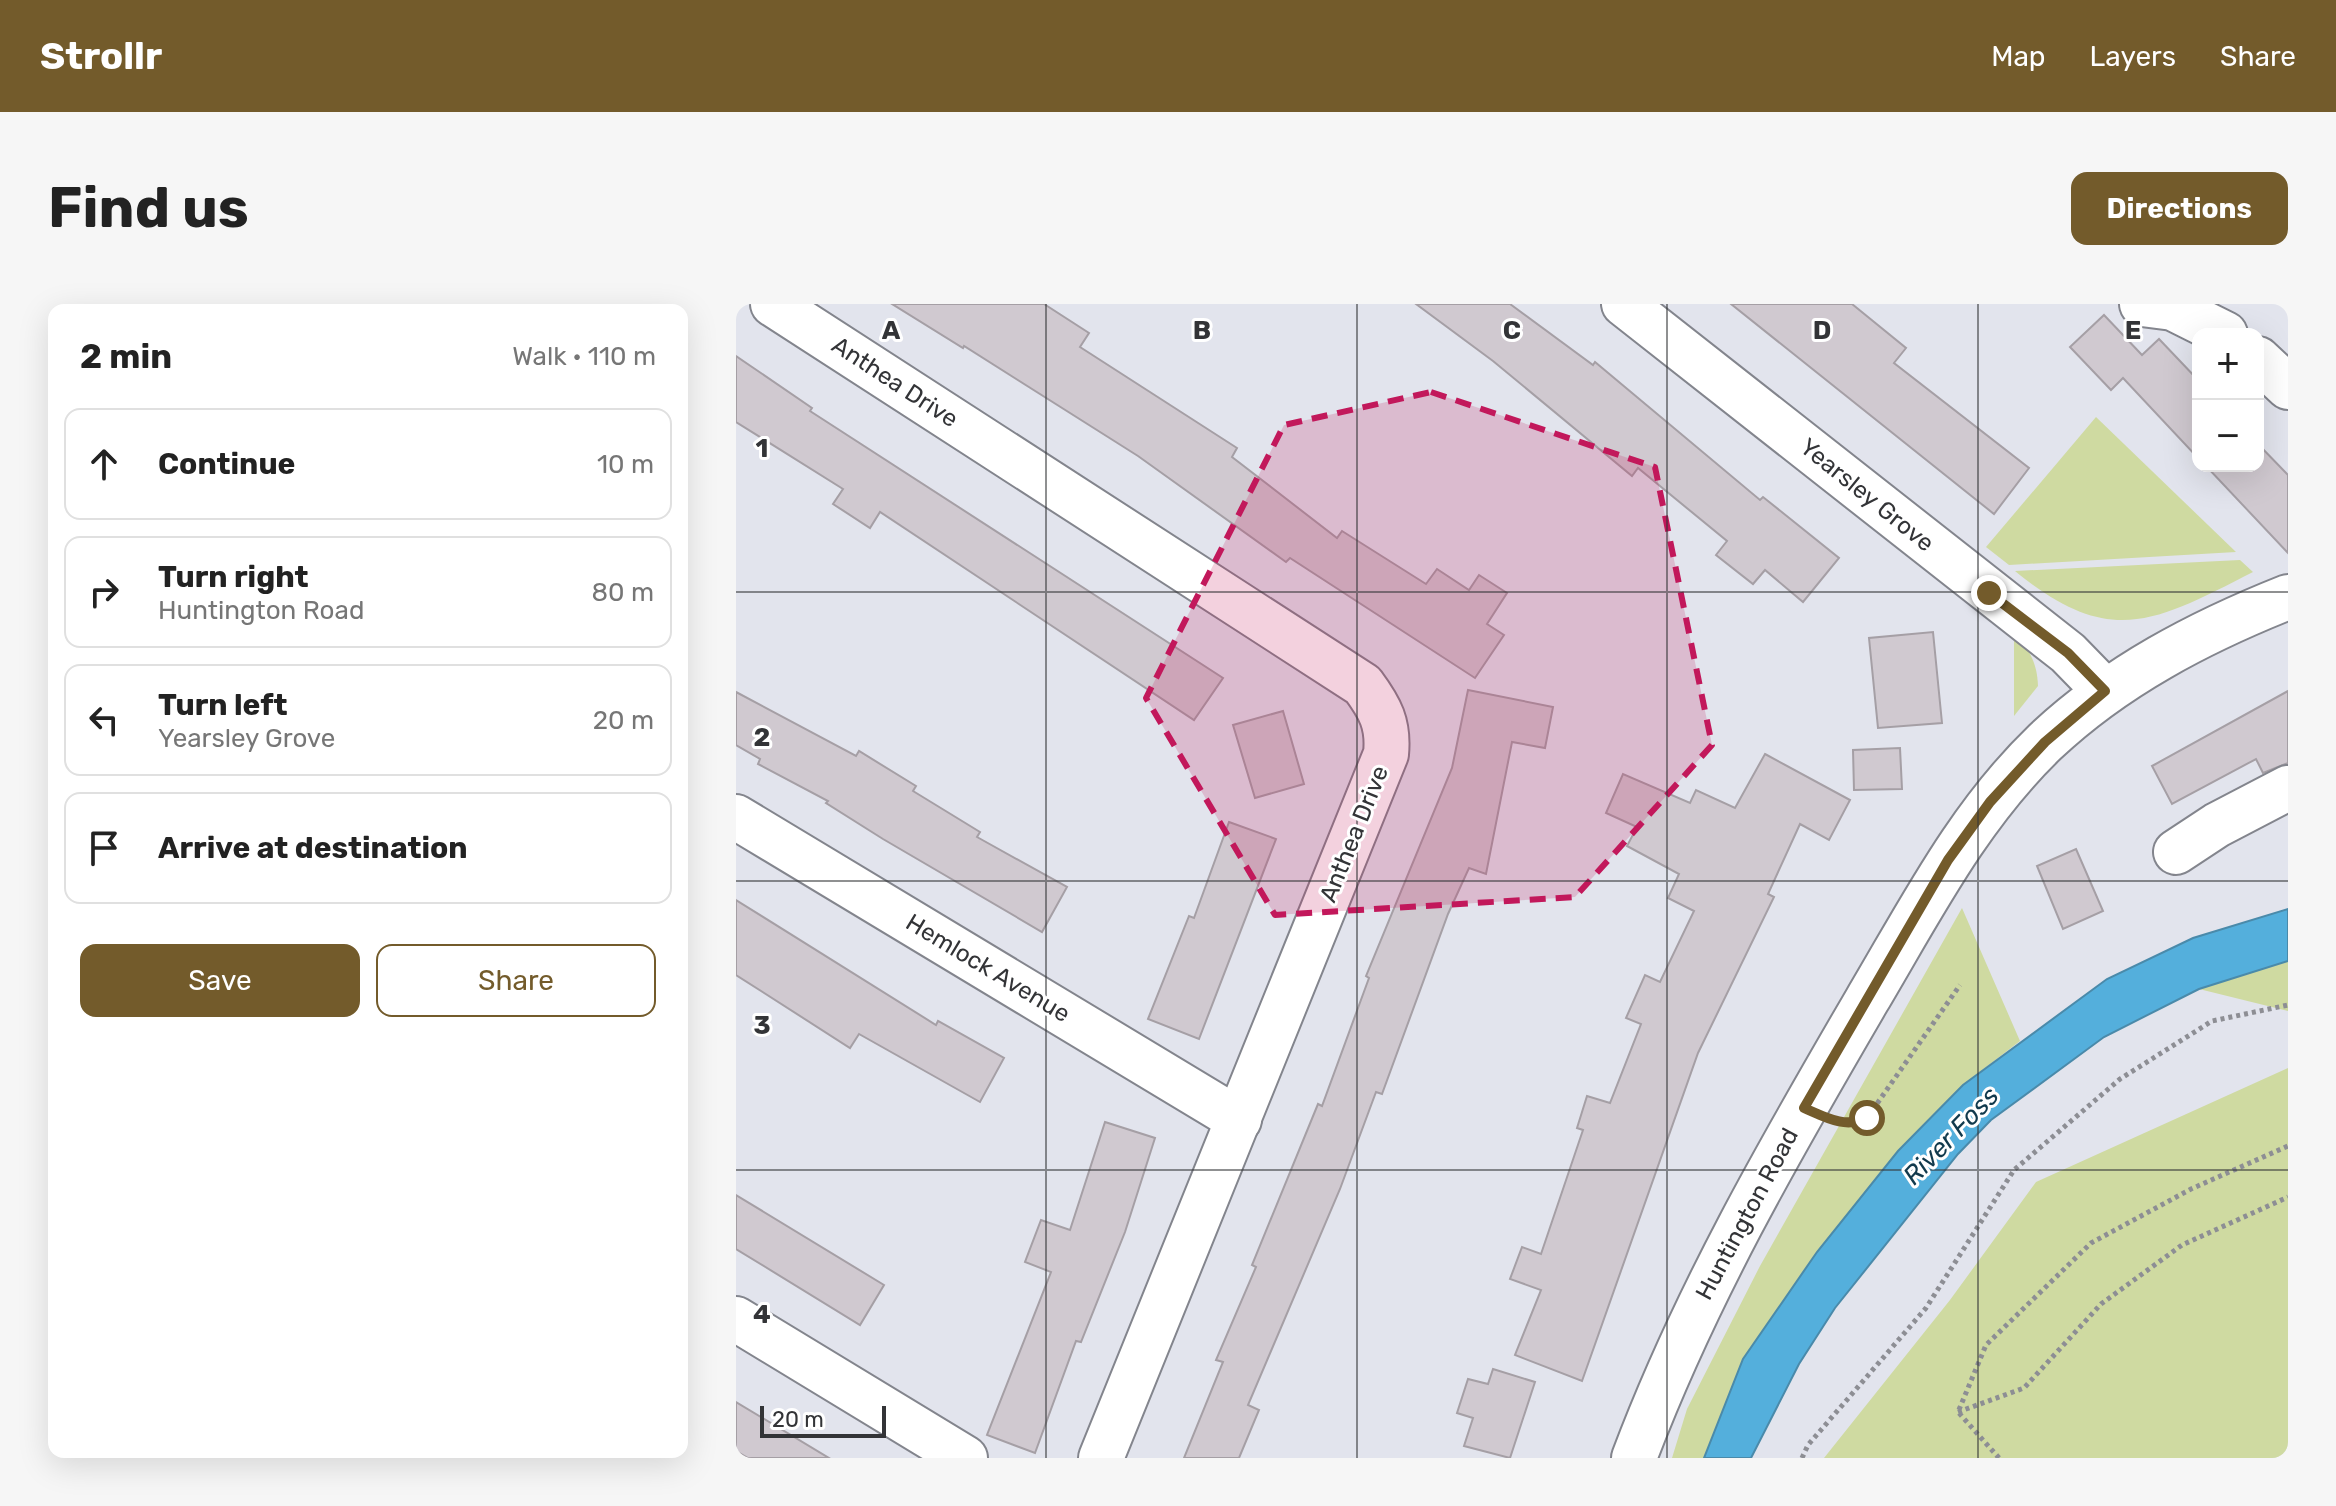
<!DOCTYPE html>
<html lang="en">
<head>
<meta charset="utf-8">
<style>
  :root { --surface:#fff; --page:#f6f6f6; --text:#222; --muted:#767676; --line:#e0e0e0; --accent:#735b2b }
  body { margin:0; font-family:Rubik,sans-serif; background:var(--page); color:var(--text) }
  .controls { position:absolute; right:24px; top:24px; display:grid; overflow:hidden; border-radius:16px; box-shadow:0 8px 32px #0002 }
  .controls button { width:72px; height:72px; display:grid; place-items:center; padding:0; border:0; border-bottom:2px solid var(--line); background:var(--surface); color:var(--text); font:40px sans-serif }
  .scale { position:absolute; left:24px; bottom:20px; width:126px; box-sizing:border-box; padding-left:8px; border:4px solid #333437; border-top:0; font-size:22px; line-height:28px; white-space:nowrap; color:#333437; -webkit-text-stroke:6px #fff; paint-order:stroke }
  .stop { position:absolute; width:24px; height:24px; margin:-18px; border:6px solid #735b2b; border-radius:50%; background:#fff }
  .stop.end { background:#735b2b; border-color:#fff; box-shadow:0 2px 8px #0008 }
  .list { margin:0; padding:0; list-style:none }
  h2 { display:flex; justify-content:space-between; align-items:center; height:104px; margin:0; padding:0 32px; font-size:34px }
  h2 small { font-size:26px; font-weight:400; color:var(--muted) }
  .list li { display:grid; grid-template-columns:52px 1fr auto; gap:24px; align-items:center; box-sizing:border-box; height:112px; margin:0 16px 16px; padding:0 16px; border:2px solid var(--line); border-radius:16px }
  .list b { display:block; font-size:30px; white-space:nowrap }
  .list p { margin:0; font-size:26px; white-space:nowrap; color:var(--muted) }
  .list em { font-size:26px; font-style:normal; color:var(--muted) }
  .actions { display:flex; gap:16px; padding:24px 32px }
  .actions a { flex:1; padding:18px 0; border:2px solid var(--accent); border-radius:16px; text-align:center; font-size:28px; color:var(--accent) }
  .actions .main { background:var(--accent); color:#fff }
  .icon { flex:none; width:44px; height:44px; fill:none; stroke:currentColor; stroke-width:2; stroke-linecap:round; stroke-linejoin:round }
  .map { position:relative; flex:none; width:1552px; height:1154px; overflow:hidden; border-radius:16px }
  header { display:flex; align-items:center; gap:48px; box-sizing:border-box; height:112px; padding:0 40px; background:var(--accent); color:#fff }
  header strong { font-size:38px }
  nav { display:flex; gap:44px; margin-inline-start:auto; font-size:28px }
  .intro { display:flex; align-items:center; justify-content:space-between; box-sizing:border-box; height:192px; padding:0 48px }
  h1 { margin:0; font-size:56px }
  .button { padding:20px 36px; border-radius:16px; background:var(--accent); color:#fff; font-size:28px; font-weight:700 }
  main { display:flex; gap:48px; padding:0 48px }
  aside { flex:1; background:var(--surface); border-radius:16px; box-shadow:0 8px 32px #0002 }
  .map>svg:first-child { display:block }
  .green { fill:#cfdaa1 }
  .water { fill:#54afdc; stroke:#4a8aaa; stroke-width:2 }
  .building { fill:#d0c9d0; stroke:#a59fa5; stroke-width:2 }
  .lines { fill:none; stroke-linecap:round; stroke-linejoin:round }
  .minor-casing { stroke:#83858d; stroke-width:48 }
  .tertiary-casing { stroke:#83858d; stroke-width:48 }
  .path { stroke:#8d8e94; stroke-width:5; stroke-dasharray:4 4; stroke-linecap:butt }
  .minor { stroke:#fff; stroke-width:44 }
  .tertiary { stroke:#fff; stroke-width:44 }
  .route { stroke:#735b2b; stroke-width:10 }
  .marked { fill:#c2185b; fill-opacity:0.2; stroke:#c2185b; stroke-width:6; stroke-dasharray:16 10; stroke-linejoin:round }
  .grid { fill:none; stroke:#333437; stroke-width:2; stroke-opacity:0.55 }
  .labels { text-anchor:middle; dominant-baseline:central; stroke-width:6; stroke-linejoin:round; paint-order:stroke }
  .street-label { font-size:24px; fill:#333437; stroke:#fff }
  .water-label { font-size:26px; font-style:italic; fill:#113a4d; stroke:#fff }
  .grid-label { font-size:26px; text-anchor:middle; font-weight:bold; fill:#333437; stroke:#fff; stroke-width:6; stroke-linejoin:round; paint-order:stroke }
</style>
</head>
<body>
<header>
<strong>Strollr</strong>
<nav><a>Map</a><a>Layers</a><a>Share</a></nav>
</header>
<div class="intro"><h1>Find us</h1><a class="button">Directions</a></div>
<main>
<aside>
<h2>2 min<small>Walk · 110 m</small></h2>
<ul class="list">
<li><svg class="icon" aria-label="ahead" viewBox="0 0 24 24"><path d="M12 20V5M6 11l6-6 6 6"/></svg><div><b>Continue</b></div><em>10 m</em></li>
<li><svg class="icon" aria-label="right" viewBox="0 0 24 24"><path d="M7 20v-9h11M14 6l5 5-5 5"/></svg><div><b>Turn right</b><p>Huntington Road</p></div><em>80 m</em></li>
<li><svg class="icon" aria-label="left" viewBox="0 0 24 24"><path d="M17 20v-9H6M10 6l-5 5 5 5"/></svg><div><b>Turn left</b><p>Yearsley Grove</p></div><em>20 m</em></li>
<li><svg class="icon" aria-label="arrive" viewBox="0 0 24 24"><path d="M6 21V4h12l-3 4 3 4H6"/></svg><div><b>Arrive at destination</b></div></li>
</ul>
<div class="actions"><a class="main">Save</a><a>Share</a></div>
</aside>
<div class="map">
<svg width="1552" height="1154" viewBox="0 0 1552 1154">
  <rect width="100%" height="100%" fill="#e2e4ed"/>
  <g class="green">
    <polygon points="1360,113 1500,248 1273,261 1250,243"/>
    <path d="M1504,256L1517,268C1419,318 1374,345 1279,267Z"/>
    <path d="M1278,329C1294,346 1301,359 1302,382L1278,412Z"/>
    <polygon points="1226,604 1284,737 1227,781 1162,847 1081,948 1007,1055 968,1154 936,1154 951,1105 1024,962"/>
    <polygon points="1552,657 1552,707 1463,685"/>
    <polygon points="1552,764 1552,1154 1088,1154 1214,996 1300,878"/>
  </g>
  <polygon class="water" points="1552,605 1552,657 1463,685 1368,733 1255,816 1222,850 1099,1004 1063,1060 1015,1154 968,1154 1007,1055 1081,948 1162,847 1227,781 1371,675 1457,634"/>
  <g class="building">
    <polygon points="156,0 308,0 353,29 344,43 501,144 496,153 601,234 606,227 690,280 701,265 733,286 743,271 771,289 751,320 768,331 739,374 554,254 550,258 402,152 228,42 227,44"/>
    <polygon points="680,0 774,0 857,61 859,58 1024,196 1027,193 1103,254 1067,298 1029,266 1017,280 980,251 991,237 902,164 896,172 757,57"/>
    <polygon points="995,0 1116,0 1170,44 1158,59 1293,164 1258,210"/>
    <polygon points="1368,11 1406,51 1423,35 1462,76 1462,154 1387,74 1375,86 1334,43"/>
    <polygon points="0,52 76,104 74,107 487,374 458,416 144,208 134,224 97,200 107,185 0,118"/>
    <polygon points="1522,140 1552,171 1552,249 1470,162 1522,162"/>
    <polygon points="1197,328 1206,419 1142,424 1133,334"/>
    <polygon points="732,386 817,403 809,444 776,438 750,570 733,564 712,610 646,790 640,788 604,885 512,1101 523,1106 503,1154 448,1154 487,1058 480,1056 520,963 516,961 582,800 586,802 633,674 630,672 716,464"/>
    <polygon points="1552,387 1552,459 1527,469 1520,455 1436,500 1416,462"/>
    <polygon points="0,388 120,452 123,447 180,482 177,487 244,528 241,533 331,583 306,628 147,535 90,499 92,497 22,460 24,455 0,441"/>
    <polygon points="547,407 568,480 519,494 497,421"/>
    <polygon points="1164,444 1166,485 1118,486 1117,446"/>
    <polygon points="1029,450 1114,496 1093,536 1064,520 1032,590 1038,593 962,749 846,1077 779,1051 805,986 774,975 786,943 805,950 847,826 841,824 851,792 874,799 905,720 890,714 909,671 924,678 958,607 932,594 943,570 891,542 901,523 870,509 887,470 954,499 960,486 999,504"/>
    <polygon points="493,518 540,535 463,735 412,715 453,612 458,614"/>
    <polygon points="1340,545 1367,607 1327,625 1301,562"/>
    <polygon points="0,596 200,721 202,717 268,754 244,798 123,730 114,744 0,671"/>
    <polygon points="369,818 419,834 389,928 345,1038 340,1037 299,1149 251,1131 315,968 289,958 305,916 334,926"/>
    <polygon points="0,891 148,981 124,1021 0,945"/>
    <polygon points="757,1065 799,1078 774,1154 728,1142 737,1114 721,1109 732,1075 752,1080"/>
    <polygon points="0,1098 93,1154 12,1154 0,1147"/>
  </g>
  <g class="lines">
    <defs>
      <g id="minor">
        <path d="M37,0L627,381C644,404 653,420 650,450L365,1154"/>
        <polyline points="888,0 1332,349 1369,387"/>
        <polyline points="1406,0 1437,4 1489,30"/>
        <polyline points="1522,55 1552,83"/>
        <polyline points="0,513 503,816"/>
        <polyline points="1440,548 1481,521 1552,484"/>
        <polyline points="0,1015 229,1154"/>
      </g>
      <path id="tertiary" d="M898,1154C959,992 1044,845 1131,696C1185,605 1232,512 1309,438C1379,372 1464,328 1552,293"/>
    </defs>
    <use href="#minor" class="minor-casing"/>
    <use href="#tertiary" class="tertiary-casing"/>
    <g class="path">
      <polyline points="1110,819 1120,819 1131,814 1224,681"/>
      <polyline points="1222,1108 1288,1084 1365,1000 1446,941 1552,893"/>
      <polyline points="1066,1154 1072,1141 1190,1004 1278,866 1384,775 1476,717 1552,701"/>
      <polyline points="1263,1154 1222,1108 1250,1041 1355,939 1455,885 1552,842"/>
    </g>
    <use href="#minor" class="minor"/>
    <use href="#tertiary" class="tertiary"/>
  </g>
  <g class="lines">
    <path class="route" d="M1131,814C1109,825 1089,813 1068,804L1212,556L1254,498L1309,438L1369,387L1332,349L1253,289"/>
  </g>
  <path class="marked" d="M695,88L919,163L976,441L839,593L539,611L410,394L548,121Z"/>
  <path class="grid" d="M310,0V1154M621,0V1154M931,0V1154M1242,0V1154M0,288H1552M0,577H1552M0,866H1552"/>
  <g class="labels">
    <g class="street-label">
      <text transform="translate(159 78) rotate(33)">Anthea Drive</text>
      <text transform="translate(1131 191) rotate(39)">Yearsley Grove</text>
      <text transform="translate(618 530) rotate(-68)">Anthea Drive</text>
      <text transform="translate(252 664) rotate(31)">Hemlock Avenue</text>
      <text transform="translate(1011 910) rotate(-62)">Huntington Road</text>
    </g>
    <g class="water-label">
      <text transform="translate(1215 832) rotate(-46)">River Foss</text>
    </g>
  </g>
  <g class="grid-label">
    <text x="155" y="35">A</text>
    <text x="466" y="35">B</text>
    <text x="776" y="35">C</text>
    <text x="1086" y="35">D</text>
    <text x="1397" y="35">E</text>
    <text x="26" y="153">1</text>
    <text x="26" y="442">2</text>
    <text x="26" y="730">3</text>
    <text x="26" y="1019">4</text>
  </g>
</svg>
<div class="controls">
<button>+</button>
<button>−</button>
</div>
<div class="scale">20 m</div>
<div class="stop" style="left:1131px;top:814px"></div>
<div class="stop end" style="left:1253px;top:289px"></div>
</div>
</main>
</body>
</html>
